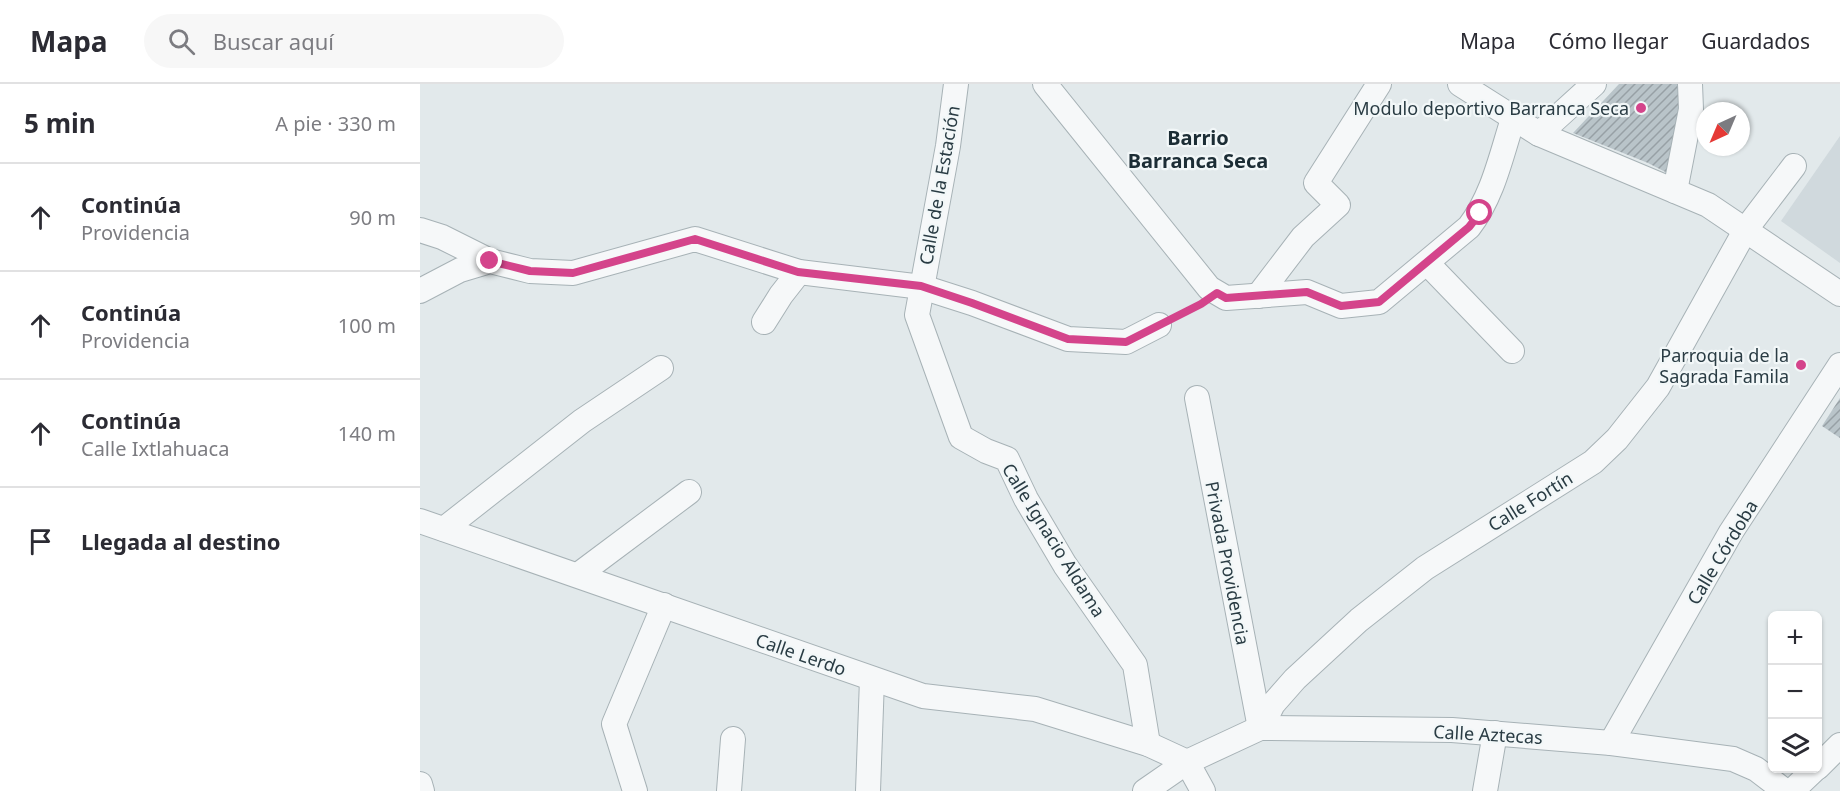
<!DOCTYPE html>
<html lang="es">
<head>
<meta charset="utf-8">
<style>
  :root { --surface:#fff; --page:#f7f7f7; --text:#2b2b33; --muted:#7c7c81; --line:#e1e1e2 }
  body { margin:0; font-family:"Noto Sans",sans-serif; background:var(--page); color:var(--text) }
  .controls { position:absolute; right:18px; bottom:18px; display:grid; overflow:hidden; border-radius:9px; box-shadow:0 2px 4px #0004 }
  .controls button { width:54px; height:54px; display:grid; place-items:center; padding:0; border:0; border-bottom:2px solid var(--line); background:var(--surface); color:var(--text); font:30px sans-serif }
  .compass { position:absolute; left:1276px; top:18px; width:54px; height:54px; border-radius:50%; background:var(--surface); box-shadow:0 2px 4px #0004; rotate:224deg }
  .stop { position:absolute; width:18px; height:18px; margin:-14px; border:4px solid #d4448b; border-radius:50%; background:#fff }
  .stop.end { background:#d4448b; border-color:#fff; box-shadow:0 2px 6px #0008 }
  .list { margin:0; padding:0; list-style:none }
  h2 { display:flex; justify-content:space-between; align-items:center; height:78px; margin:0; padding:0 24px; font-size:26px }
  h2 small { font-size:20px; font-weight:400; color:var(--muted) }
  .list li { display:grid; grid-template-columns:39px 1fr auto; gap:18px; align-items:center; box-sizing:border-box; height:108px; padding:0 24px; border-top:2px solid var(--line) }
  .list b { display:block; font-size:22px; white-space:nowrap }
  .list p { margin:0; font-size:20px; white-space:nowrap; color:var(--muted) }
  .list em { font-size:20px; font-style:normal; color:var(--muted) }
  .icon { flex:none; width:33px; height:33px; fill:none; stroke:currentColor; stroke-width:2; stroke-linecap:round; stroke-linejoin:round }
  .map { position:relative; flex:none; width:1420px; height:707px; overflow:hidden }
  header { display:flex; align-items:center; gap:36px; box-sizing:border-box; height:84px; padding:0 30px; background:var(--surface); border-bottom:2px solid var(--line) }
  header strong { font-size:28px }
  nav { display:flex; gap:33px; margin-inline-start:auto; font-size:21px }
  .search { width:420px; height:54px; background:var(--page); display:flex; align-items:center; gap:15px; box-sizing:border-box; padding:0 21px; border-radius:33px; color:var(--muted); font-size:22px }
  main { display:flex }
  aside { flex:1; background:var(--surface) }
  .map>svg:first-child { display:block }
  .built { fill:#d0d9dd }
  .building { fill:url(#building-hatch) }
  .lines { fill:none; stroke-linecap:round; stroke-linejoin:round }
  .minor-casing { stroke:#a7b2b6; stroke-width:26 }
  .path { stroke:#bdc3c6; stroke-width:4; stroke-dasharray:4.5 4.5; stroke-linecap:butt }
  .minor { stroke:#f6f8f9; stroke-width:24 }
  .route { stroke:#d4448b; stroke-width:8 }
  .poi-dot { fill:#d4448b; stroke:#f2f7f8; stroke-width:2 }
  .labels { text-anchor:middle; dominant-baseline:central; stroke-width:4.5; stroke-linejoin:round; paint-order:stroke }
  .poi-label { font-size:18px; fill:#2a3c44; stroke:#f2f7f8; text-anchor:end }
  .street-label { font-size:18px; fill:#2a3c44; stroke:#f2f7f8 }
  .neighbourhood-label { font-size:20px; font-weight:bold; fill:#1c2d35; stroke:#f2f7f8 }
</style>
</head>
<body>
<header>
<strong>Mapa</strong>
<div class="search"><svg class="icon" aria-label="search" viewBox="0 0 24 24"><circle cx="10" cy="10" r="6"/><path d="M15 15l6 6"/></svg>Buscar aquí</div>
<nav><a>Mapa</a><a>Cómo llegar</a><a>Guardados</a></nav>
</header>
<main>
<aside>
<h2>5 min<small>A pie · 330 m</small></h2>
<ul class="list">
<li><svg class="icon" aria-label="ahead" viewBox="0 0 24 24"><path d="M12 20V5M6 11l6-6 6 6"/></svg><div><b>Continúa</b><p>Providencia</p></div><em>90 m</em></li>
<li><svg class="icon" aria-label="ahead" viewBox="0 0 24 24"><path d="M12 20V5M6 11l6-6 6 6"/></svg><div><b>Continúa</b><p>Providencia</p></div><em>100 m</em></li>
<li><svg class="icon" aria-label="ahead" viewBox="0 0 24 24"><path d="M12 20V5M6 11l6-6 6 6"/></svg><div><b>Continúa</b><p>Calle Ixtlahuaca</p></div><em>140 m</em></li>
<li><svg class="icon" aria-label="arrive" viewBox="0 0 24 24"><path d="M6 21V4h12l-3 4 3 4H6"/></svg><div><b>Llegada al destino</b></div></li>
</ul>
</aside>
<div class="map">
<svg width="1420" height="707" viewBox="0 0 1420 707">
  <defs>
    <pattern id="building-hatch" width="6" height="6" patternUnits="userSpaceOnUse" patternTransform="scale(1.5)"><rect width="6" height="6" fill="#b9c4c9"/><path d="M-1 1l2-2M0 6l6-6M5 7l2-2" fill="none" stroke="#97a0a5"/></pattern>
  </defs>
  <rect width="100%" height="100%" fill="#e2e9eb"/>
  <polygon class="built" points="1420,52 1420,179 1361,137"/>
  <g class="building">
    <polygon points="1199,0 1268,0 1257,94 1228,79 1153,49"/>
    <polygon points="1420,314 1420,354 1402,342"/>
  </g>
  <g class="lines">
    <defs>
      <g id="minor">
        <polyline points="536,0 528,62 497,231 541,353 566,367 587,375 606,415 645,481 715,581 728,660"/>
        <path d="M625,0L789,204L806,214L887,208L921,222L959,218L1049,143C1073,112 1081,72 1093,35"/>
        <polyline points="1040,0 1119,50 1288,121 1420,210"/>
        <polyline points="1119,50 1174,0"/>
        <polyline points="1255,107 1271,25 1270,0"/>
        <polyline points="0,146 22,153 70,177"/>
        <polyline points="1007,179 1092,267"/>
        <polyline points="0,207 40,186 70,177 110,187 153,189 275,155 379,188 502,203 552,219 648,255 706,258 739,241"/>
        <polyline points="838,212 883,153 918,121 896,99 959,0"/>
        <polyline points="344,238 361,211 379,188"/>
        <polyline points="777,314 840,644"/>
        <polyline points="0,437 503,612 615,625 728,660 767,678"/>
        <polyline points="24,445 162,337 241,284"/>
        <polyline points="158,491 269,408"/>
        <polyline points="846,644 846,634 853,620 875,595 939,536 1005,484 1173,378 1197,355 1238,303 1326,145 1374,82"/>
        <polyline points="1191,659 1311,448 1420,281"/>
        <polyline points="767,678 783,707"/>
        <polyline points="1398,683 1420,661"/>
        <polyline points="0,700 2,707"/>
        <polyline points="215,707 194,640 244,521"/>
        <polyline points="309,707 313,655"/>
        <polyline points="448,707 452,595"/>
        <polyline points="725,707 767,678 840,644 846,644 1032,646 1191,659 1313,675 1336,685 1365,707"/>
        <polyline points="1065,707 1075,649"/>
        <polyline points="1372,707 1396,684"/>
      </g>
    </defs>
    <use href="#minor" class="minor-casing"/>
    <polyline class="path" points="759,231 776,223"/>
    <use href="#minor" class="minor"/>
  </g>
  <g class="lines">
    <polyline class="route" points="70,177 110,187 153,189 275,155 378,188 501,202 552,219 648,255 706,258 781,220 797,209 806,214 887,208 921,222 959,218 1049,143 1060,129"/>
  </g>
  <g class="poi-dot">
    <circle cx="1221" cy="24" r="6"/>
    <circle cx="1381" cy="281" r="6"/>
  </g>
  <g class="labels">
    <g class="poi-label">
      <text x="1209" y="24">Modulo deportivo Barranca Seca</text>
      <text x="1369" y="271">Parroquia de la<tspan x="1369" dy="21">Sagrada Famila</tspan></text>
    </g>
    <g class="street-label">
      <text transform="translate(519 101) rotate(-80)">Calle de la Estación</text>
      <text transform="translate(1110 417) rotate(-32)">Calle Fortín</text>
      <text transform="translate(634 456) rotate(58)">Calle Ignacio Aldama</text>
      <text transform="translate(1302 468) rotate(-59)">Calle Córdoba</text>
      <text transform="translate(808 479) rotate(79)">Privada Providencia</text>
      <text transform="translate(381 570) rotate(19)">Calle Lerdo</text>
      <text transform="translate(1068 650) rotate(3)">Calle Aztecas</text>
    </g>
    <g class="neighbourhood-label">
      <text x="778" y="53">Barrio<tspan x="778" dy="23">Barranca Seca</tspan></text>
    </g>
  </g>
</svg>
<div class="controls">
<button>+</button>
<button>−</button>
<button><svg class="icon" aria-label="layers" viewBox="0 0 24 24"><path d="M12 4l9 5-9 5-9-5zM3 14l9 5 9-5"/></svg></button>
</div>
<svg class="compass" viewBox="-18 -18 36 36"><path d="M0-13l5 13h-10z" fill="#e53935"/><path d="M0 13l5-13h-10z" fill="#7c7c81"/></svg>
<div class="stop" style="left:1060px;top:129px"></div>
<div class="stop end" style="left:70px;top:177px"></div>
</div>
</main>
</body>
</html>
